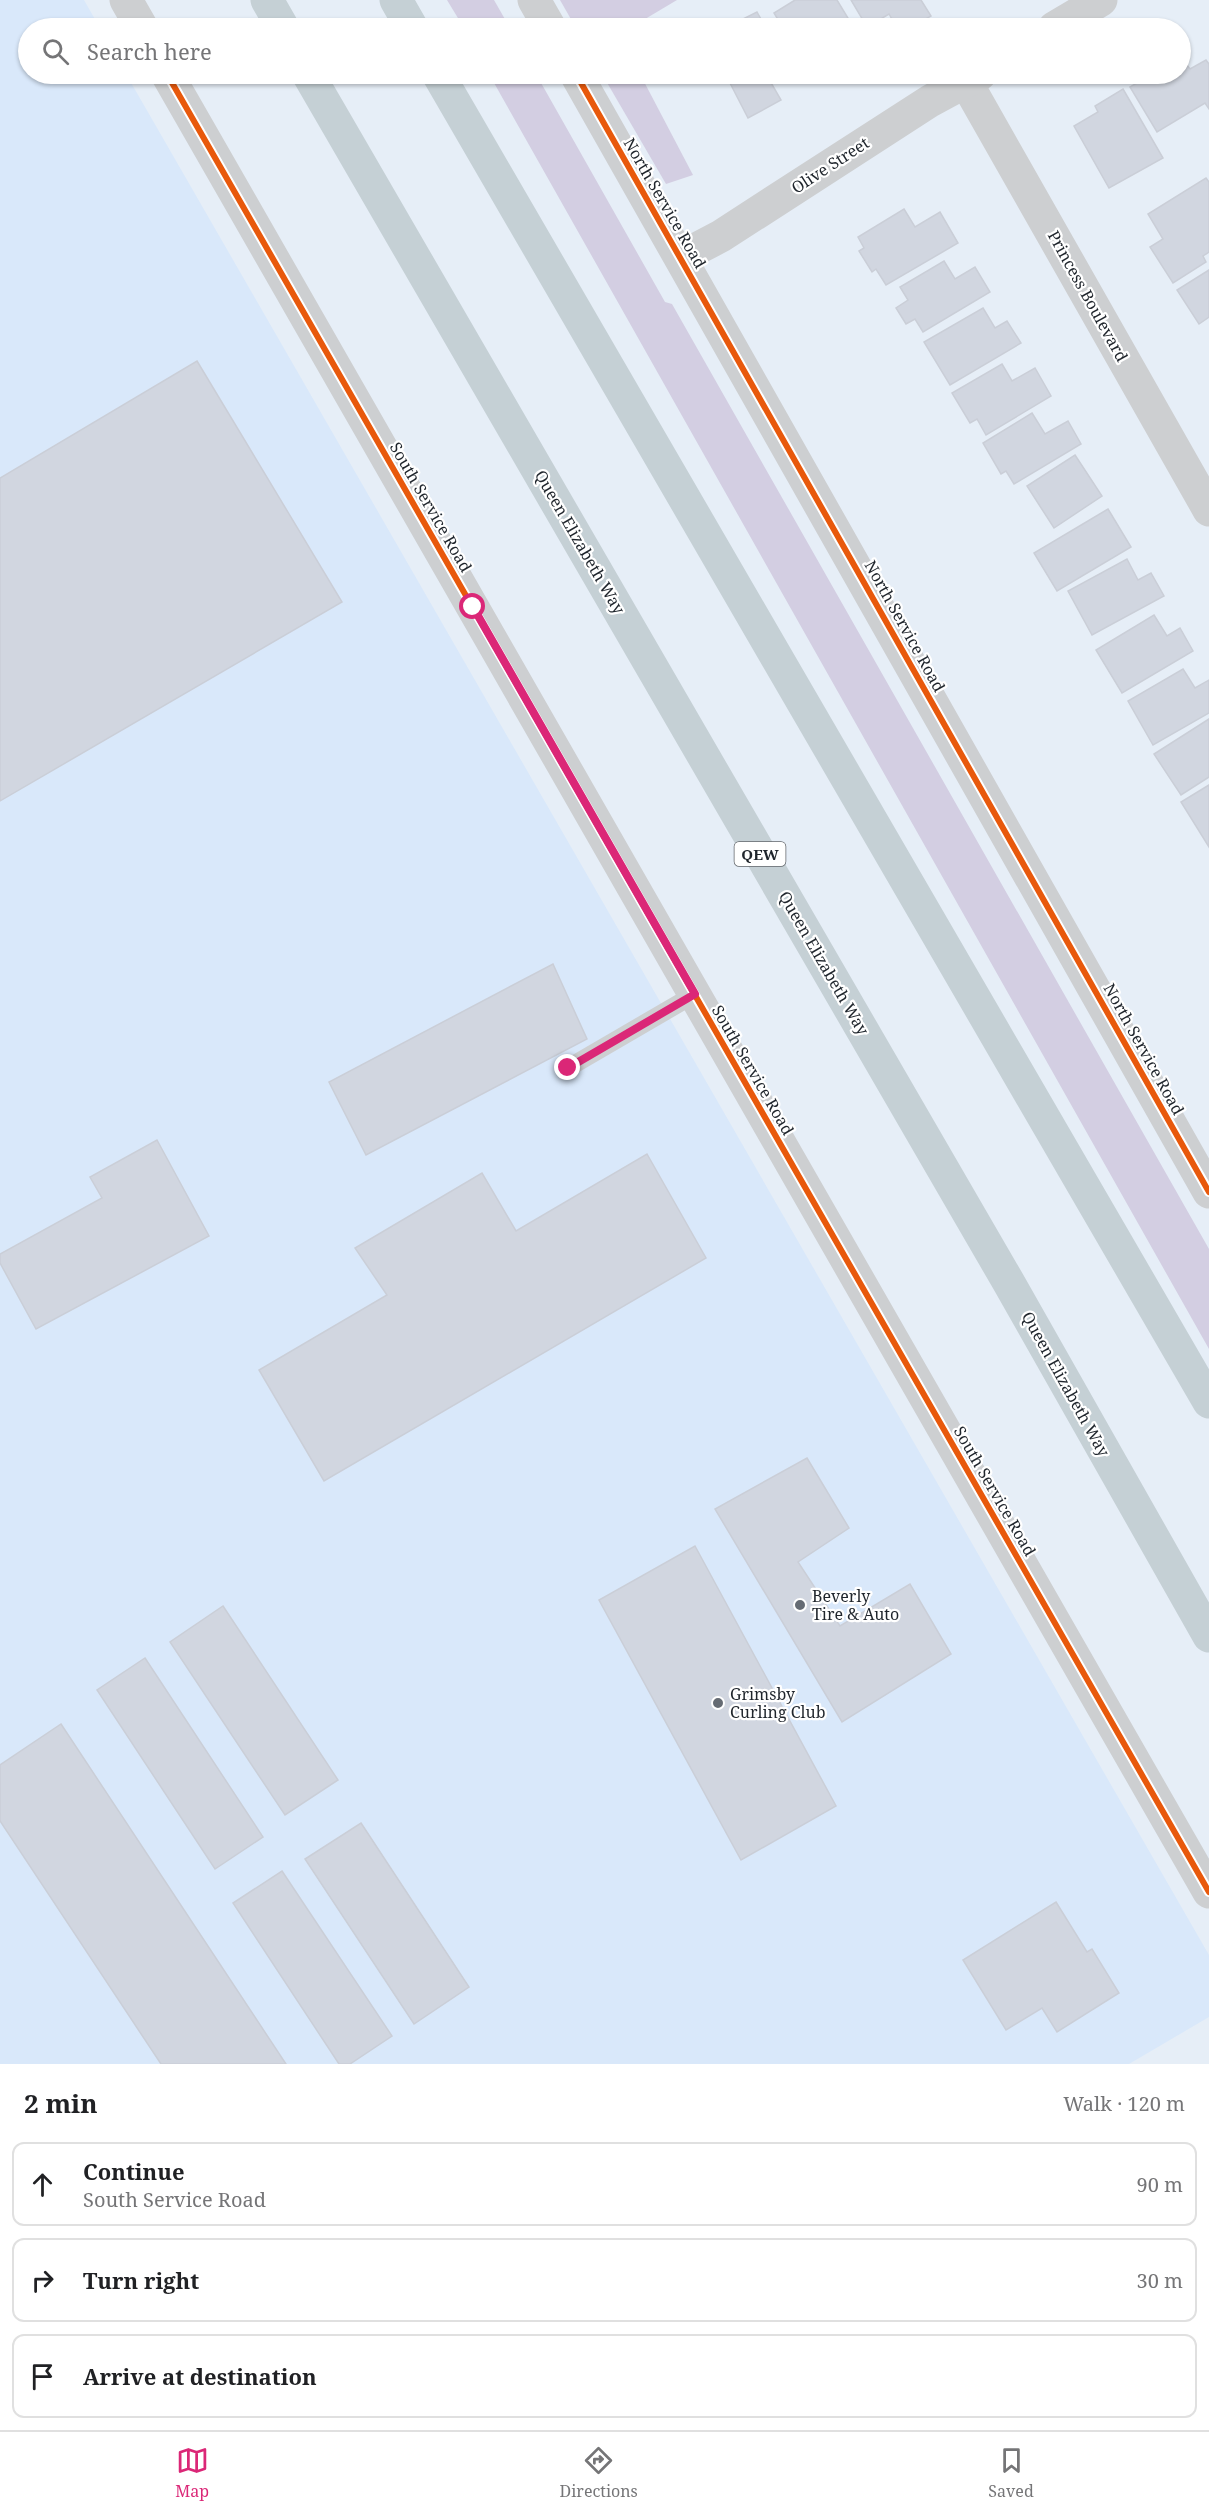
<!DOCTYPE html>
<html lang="en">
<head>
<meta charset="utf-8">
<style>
  :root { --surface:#fff; --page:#f6f6f6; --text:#202124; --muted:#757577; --line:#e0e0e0; --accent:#db2777 }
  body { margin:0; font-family:"Noto Serif",serif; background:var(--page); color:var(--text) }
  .stop { position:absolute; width:18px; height:18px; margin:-14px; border:4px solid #db2777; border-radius:50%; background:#fff }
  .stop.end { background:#db2777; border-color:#fff; box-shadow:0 2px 6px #0008 }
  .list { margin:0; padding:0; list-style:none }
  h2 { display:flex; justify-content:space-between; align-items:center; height:78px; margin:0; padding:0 24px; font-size:26px }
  h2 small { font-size:20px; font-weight:400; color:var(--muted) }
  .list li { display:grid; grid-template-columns:39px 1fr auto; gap:18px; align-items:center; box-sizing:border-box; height:84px; margin:0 12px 12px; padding:0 12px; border:2px solid var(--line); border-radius:12px }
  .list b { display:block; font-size:22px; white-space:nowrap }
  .list p { margin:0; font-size:20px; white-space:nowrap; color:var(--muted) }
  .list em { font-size:20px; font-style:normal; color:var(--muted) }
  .icon { flex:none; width:33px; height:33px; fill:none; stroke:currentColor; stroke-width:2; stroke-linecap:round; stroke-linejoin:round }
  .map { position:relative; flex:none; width:1209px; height:2064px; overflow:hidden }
  .search { position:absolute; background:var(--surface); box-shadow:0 2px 4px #0004; left:18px; right:18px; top:18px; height:66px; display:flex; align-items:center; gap:15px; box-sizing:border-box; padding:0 21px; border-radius:33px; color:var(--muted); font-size:22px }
  .sheet { height:366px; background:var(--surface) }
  nav { display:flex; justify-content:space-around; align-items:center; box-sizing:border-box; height:84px; border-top:2px solid var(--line); background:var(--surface); font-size:16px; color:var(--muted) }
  nav a { display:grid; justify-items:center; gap:3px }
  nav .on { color:var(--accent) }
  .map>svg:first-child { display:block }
  .built { fill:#d9e8fa }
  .green { fill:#d3cee2 }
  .building { fill:#d1d6e0; stroke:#caced7; stroke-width:1.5 }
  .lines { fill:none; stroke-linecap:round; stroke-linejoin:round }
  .service { stroke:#cdcfd1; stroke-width:18 }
  .minor { stroke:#cdcfd1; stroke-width:33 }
  .tertiary { stroke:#cdcfd1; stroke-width:33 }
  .motorway { stroke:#c5d0d5; stroke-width:33 }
  .cycleway-casing { stroke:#fff; stroke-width:10 }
  .cycleway { stroke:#e8590c; stroke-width:6 }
  .route { stroke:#db2777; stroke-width:8 }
  .poi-dot { fill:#656b73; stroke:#fff; stroke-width:2 }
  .labels { text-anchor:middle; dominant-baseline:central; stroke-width:4.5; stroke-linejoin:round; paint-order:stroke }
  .shield { fill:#fff; stroke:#62666b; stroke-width:1.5 }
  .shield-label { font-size:15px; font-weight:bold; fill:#1f252c }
  .street-label { font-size:16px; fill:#1f252c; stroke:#fff }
  .poi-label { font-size:16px; fill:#1f252c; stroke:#fff; text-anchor:start }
</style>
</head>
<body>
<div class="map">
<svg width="1209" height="2064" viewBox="0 0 1209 2064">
  <rect width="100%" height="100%" fill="#e6eef7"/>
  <polygon class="built" points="0,0 84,0 100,28 28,28 28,74 126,74 1209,1955 1209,2017 1129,2064 0,2064"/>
  <g class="green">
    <polygon points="447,0 494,0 510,28 464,28"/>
    <polygon points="560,0 677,0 630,28 576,28"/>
    <polygon points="489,74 536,74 665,302 672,304 1209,1249 1209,1349"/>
    <polygon points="602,74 640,74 693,175 666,184"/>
  </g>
  <g class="building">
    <polygon points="795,0 837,0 854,28 783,28 774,13"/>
    <polygon points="851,0 921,0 931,16 910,28 897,28 889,14 867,27"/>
    <polygon points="757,12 766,28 725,28"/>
    <polygon points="1180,56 1190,69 1206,60 1209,64 1209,109 1205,103 1157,132 1130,87 1152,74 1180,74"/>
    <polygon points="729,74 784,74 770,81 781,100 748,118 730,83 733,81"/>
    <polygon points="1123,89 1163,158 1109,188 1074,126 1098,112 1095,106"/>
    <polygon points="1206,178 1209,182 1209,252 1203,256 1206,262 1173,283 1150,247 1163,239 1148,214"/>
    <polygon points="904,209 915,227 940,212 958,243 886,285 876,269 872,272 859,251 864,248 858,237"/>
    <polygon points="944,261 955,279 975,267 990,292 923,332 915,319 906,324 896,308 908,300 900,287"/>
    <polygon points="1209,270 1209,317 1199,324 1177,290"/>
    <polygon points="983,308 995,328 1007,321 1021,343 950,385 924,342"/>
    <polygon points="197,361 342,602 0,801 0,478"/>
    <polygon points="1002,364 1012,381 1035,368 1051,396 986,435 977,419 970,423 952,393"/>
    <polygon points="1032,413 1045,434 1068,421 1081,444 1014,484 1006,471 1001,474 983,443"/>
    <polygon points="1075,455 1102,496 1054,528 1027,486"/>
    <polygon points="1108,509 1131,547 1057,591 1034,553"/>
    <polygon points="1127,559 1138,580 1151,573 1164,596 1092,635 1068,591"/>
    <polygon points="1154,615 1167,636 1180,628 1193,651 1122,693 1096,650"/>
    <polygon points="1183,669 1195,688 1209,680 1209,713 1153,745 1128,701"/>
    <polygon points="1209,719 1209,777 1181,795 1154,754"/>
    <polygon points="1209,785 1209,847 1181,802"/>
    <polygon points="553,964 587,1039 366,1155 329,1082"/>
    <polygon points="157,1140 209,1236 36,1329 0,1263 0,1254 102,1198 90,1177"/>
    <polygon points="647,1154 706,1258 324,1481 259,1370 387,1295 355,1248 482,1173 516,1231"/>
    <polygon points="807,1458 849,1528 798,1562 840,1626 910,1584 951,1654 842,1722 715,1509"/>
    <polygon points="695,1546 836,1806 741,1860 599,1600"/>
    <polygon points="223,1606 338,1780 285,1815 170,1642"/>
    <polygon points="145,1658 263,1837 215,1869 97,1690"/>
    <polygon points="61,1724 286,2064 161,2064 0,1821 0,1765"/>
    <polygon points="361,1823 469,1987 414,2024 305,1859"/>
    <polygon points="282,1871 392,2036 350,2064 339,2064 233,1903"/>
    <polygon points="1056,1902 1087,1952 1092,1949 1119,1993 1057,2032 1042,2008 1006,2030 963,1960"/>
  </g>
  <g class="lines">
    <polyline class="service" points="568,1068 695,994"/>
    <g class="minor">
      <polyline points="1054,28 1101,0"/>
      <polyline points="966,82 1209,510"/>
      <polyline points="681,257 721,236 930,101 980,74"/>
    </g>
    <g class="tertiary">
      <polyline points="126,0 142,28"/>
      <polyline points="534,0 550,28"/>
      <polyline points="167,74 1209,1892"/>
      <polyline points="576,74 1209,1192"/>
    </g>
    <g class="motorway">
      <polyline points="267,0 283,28"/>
      <polyline points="396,0 412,28"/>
      <polyline points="308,74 1009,1283 1209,1636"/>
      <polyline points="438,74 1209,1402"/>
    </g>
    <defs>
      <g id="cycleway">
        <polyline points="167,74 1209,1892"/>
        <polyline points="576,74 1209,1192"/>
      </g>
    </defs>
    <use href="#cycleway" class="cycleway-casing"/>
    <use href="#cycleway" class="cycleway"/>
  </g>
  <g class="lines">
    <polyline class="route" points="473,607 695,994 568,1068"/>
  </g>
  <g class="poi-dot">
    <circle cx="800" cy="1605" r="6"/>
    <circle cx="718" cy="1703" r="6"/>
  </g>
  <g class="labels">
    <rect class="shield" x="734.5" y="842" width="51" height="24" rx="4.5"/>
    <g class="shield-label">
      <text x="760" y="854">QEW</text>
    </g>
    <g class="street-label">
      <text transform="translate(830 165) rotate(-33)">Olive Street</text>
      <text transform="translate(665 203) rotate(60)">North Service Road</text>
      <text transform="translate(1088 296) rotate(61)">Princess Boulevard</text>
      <text transform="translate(431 507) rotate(60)">South Service Road</text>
      <text transform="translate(580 542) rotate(60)">Queen Elizabeth Way</text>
      <text transform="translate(905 626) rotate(61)">North Service Road</text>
      <text transform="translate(824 963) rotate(60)">Queen Elizabeth Way</text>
      <text transform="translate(1144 1049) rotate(61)">North Service Road</text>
      <text transform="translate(753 1070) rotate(60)">South Service Road</text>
      <text transform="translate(1066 1384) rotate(61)">Queen Elizabeth Way</text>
      <text transform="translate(995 1491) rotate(60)">South Service Road</text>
    </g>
    <g class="poi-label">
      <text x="812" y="1596">Beverly<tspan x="812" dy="18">Tire &amp; Auto</tspan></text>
      <text x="730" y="1694">Grimsby<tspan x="730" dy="18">Curling Club</tspan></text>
    </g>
  </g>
</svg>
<div class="stop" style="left:473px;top:607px"></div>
<div class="stop end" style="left:568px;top:1068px"></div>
<div class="search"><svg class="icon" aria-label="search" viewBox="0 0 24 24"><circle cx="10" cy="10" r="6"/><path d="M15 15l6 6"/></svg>Search here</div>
</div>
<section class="sheet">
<h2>2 min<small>Walk · 120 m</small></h2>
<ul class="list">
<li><svg class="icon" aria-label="ahead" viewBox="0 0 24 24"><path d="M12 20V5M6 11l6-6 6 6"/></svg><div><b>Continue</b><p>South Service Road</p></div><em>90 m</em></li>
<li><svg class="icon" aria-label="right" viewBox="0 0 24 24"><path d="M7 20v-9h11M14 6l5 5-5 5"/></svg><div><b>Turn right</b></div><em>30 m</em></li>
<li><svg class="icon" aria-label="arrive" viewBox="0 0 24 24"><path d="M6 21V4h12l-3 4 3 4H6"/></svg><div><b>Arrive at destination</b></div></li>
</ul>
</section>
<nav>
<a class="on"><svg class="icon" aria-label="map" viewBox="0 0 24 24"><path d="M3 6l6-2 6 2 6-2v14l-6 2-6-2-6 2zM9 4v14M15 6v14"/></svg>Map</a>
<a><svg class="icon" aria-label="directions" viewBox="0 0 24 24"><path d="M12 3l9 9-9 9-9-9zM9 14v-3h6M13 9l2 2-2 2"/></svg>Directions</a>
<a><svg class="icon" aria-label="saved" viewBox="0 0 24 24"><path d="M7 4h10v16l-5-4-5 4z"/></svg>Saved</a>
</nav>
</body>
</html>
